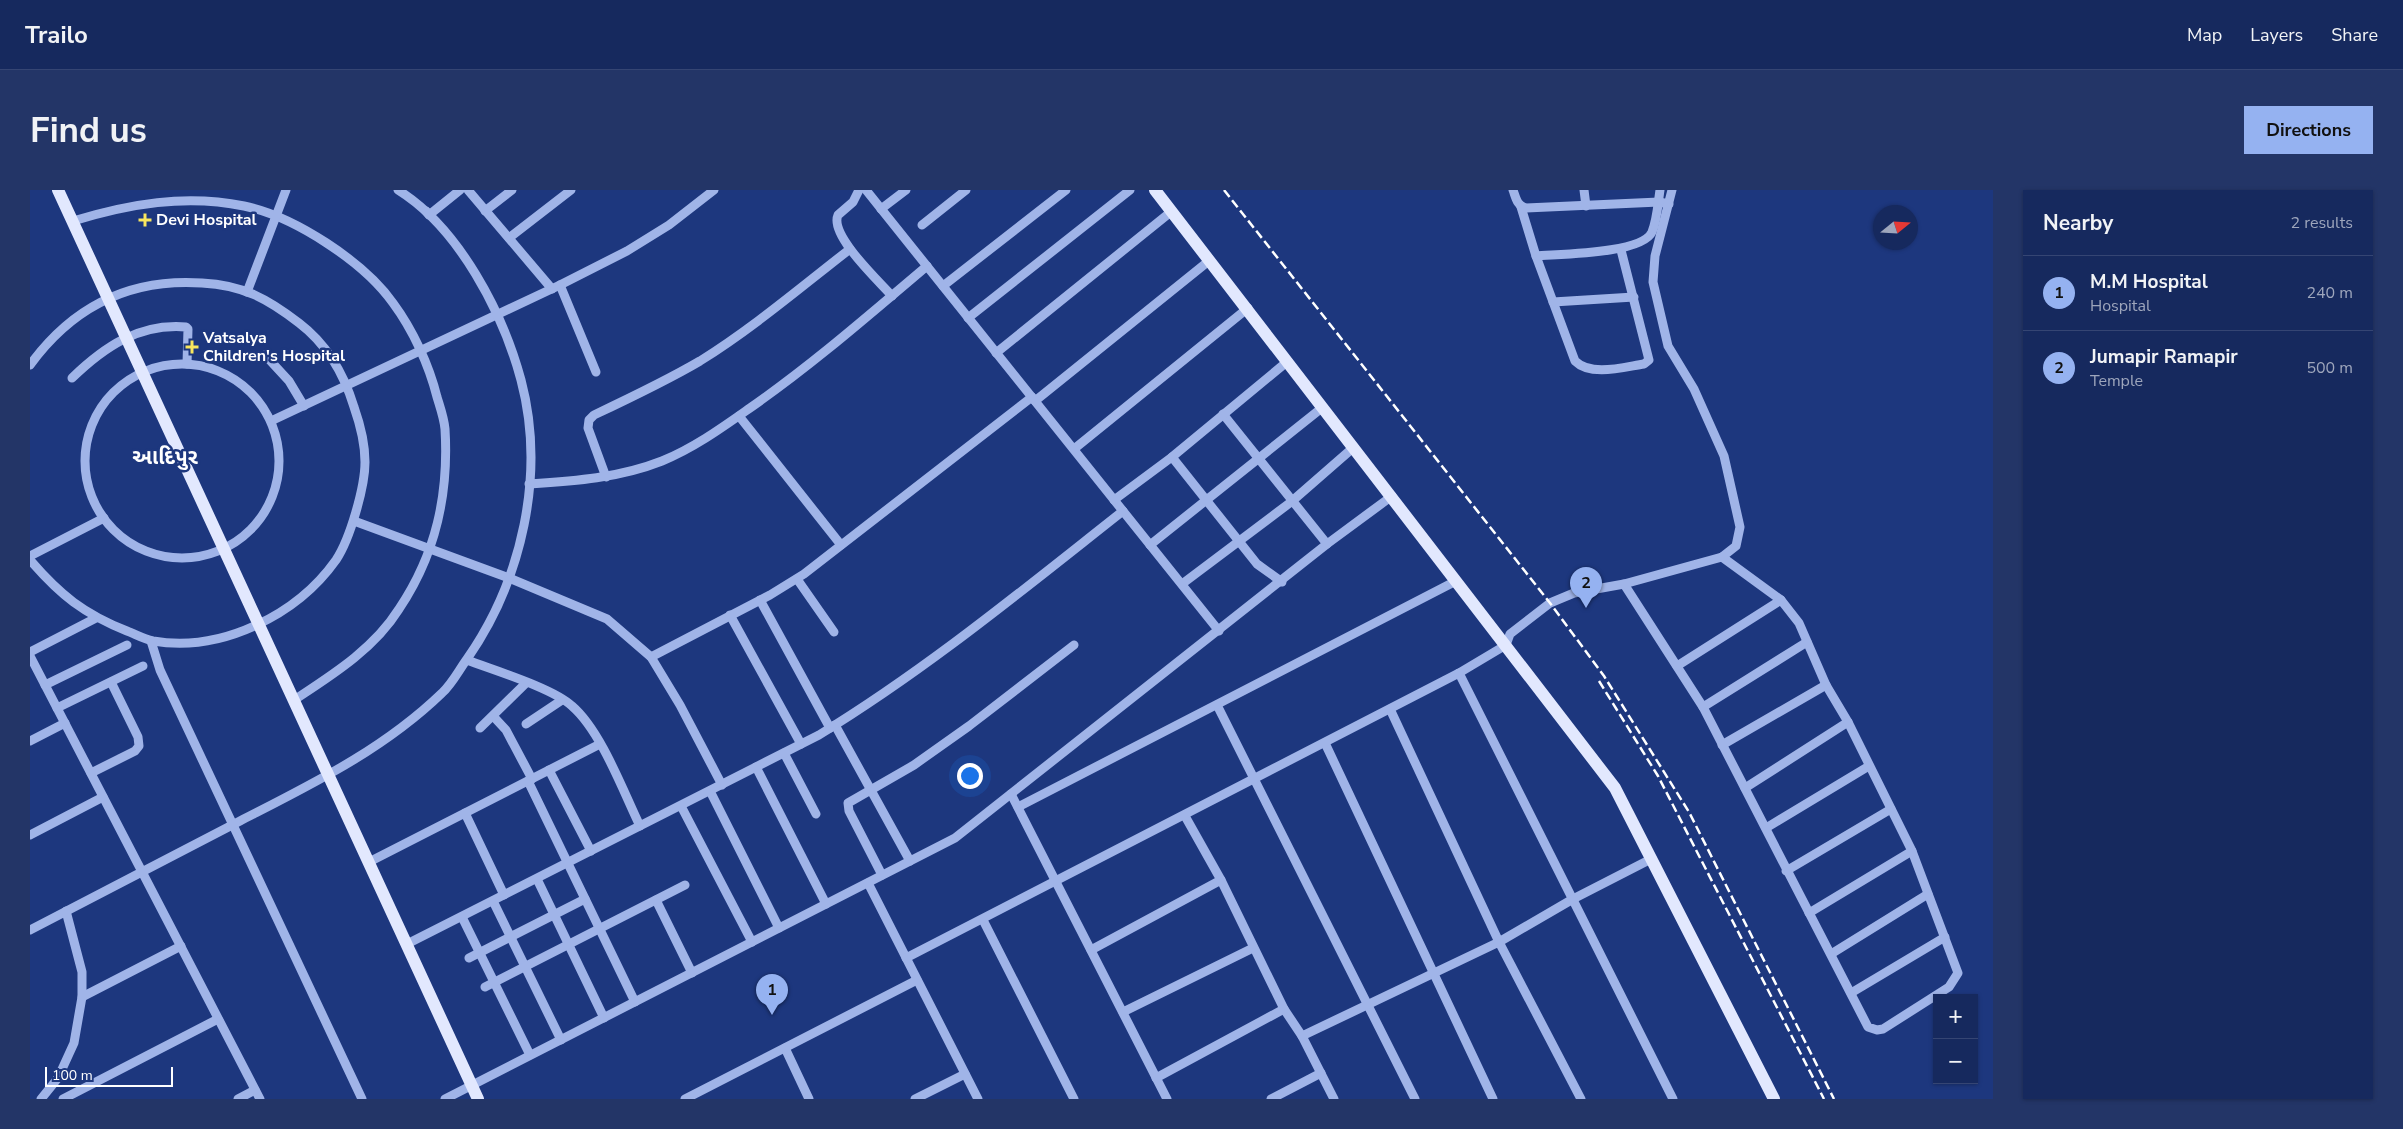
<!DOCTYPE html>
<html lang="en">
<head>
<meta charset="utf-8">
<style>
  :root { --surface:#16295e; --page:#233567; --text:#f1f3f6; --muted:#9ea6bc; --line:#354573; --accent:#95b2f1 }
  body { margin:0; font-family:"Nunito Sans","Noto Sans Gujarati",sans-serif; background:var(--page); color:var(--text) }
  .controls { position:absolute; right:15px; bottom:15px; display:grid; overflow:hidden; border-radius:0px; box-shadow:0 1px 4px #0004 }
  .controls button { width:45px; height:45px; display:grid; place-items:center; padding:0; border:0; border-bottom:1px solid var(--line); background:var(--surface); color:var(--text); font:25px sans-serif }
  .compass { position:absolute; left:1843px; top:15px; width:45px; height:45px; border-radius:50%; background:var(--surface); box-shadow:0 1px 4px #0004; rotate:72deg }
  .scale { position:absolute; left:15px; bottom:12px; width:128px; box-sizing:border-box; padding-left:5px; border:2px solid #fff; border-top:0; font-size:14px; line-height:18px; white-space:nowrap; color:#fff; -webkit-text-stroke:4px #1d377e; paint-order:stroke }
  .you { position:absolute; left:939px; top:585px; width:18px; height:18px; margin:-12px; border:4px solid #fff; border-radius:50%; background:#1a73e8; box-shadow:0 0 0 8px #1a73e833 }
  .badge { display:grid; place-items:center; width:32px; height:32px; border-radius:50%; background:var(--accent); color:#111; font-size:16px; font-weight:700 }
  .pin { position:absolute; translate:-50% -41px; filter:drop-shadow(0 1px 2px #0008) }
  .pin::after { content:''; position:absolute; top:26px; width:18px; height:15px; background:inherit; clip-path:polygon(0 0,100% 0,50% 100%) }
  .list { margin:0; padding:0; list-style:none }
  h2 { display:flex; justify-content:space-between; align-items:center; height:65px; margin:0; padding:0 20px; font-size:21px }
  h2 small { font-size:16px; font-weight:400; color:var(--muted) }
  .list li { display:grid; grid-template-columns:32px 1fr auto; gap:15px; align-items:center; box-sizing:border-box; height:75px; padding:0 20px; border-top:1px solid var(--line) }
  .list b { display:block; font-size:19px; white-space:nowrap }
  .list p { margin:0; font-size:16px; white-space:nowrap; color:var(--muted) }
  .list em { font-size:16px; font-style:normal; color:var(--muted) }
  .map { position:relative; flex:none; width:1963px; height:909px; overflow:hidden; border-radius:0px }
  header { display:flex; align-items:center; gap:30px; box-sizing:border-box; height:70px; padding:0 25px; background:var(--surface); border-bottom:1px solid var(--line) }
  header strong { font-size:24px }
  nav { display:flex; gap:28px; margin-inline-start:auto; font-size:18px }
  .intro { display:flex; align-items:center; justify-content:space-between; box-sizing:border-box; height:120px; padding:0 30px }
  h1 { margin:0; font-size:35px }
  .button { padding:12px 22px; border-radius:0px; background:var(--accent); color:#111; font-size:18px; font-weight:700 }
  main { display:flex; gap:30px; padding:0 30px }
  aside { flex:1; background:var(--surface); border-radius:0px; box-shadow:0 1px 4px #0004 }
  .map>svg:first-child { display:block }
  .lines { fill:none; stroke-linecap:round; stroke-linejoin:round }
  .minor { stroke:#a0b4e8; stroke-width:9 }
  .major { stroke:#e2e8fe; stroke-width:12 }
  .rail { stroke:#fff; stroke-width:2.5; stroke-dasharray:9 4; stroke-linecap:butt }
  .poi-dot { fill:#f8e65e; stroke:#1d377e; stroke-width:2 }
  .labels { text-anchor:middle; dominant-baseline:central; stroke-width:5; stroke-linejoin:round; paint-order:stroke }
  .poi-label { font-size:16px; font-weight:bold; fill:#fff; stroke:#1d377e; text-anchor:start }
  .district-label { font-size:21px; font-weight:bold; fill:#fff; stroke:#1d377e }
</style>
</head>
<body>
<header>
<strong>Trailo</strong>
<nav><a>Map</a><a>Layers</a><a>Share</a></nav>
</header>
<div class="intro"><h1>Find us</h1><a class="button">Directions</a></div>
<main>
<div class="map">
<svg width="1963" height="909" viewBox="0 0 1963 909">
  <rect width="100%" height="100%" fill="#1d377e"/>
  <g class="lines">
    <g class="minor">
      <polyline points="438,0 522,99"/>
      <path d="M829,0L823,12L808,25C799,45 849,91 862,106"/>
      <polyline points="836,0 1189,441"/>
      <path d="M1483,0C1486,8 1487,16 1496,18L1629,12L1639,14"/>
      <polyline points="1554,0 1556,16"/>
      <path d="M1491,17L1506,66L1545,171C1561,187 1594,177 1614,174L1619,170L1591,60"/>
      <polyline points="851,19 876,0"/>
      <polyline points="396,21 399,25 430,0"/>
      <polyline points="455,21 482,0"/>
      <path d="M43,31C99,14 155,4 214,16C264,26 334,72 363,113C383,140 399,175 407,207C410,217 414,228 415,239C419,305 406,364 369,419C344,459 302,485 264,510"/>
      <polyline points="892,35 936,0"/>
      <polyline points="479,48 541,0"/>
      <path d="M1506,66C1529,64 1612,64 1622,42C1627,30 1628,13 1630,0"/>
      <polyline points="530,95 566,182"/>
      <polyline points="913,96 1036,0"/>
      <polyline points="217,102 256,0"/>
      <polyline points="1523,112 1604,107"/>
      <polyline points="938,128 1100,0"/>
      <polyline points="966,163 1142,21"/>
      <polyline points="235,165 259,191 274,216"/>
      <circle cx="152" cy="271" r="97"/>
      <path d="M0,175C43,116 99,88 172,93C213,95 238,109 269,133C298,155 314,184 324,217C330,234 335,254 335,272C335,297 320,349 306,370C267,425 191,463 123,451C114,449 105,444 97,441C54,424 30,405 0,370"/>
      <path d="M42,188C74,157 109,133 156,137L158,139L157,174"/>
      <polyline points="1005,211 1180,70"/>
      <polyline points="1193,224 1297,354"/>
      <polyline points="709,226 811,355"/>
      <polyline points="241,231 530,95 597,61 639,35 684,0"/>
      <polyline points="1044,259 1218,118"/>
      <polyline points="1142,267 1227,374 1252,392"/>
      <path d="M576,287L558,238L559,230L564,225C600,208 636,191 670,171C723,138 771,97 820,59"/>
      <path d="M499,294C545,291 589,288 632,271C664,258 693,237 720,218C782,175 839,125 897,76"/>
      <polyline points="1084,310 1142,267 1258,171"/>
      <polyline points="324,331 479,388 577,429 621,467 650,515 692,595"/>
      <polyline points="1120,355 1293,217"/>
      <polyline points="0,366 74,328"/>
      <polyline points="767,389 804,442"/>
      <polyline points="1152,394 1261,312 1324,257"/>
      <polyline points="1594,394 1673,517 1838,837 1847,840 1853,839 1919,797 1928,783 1882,661 1818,532 1796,495 1769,433 1751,410 1692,367"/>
      <polyline points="730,410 800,538"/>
      <polyline points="700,425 771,554"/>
      <polyline points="121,451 130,480 332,909"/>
      <polyline points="0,462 66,428"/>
      <polyline points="0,466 230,909"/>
      <polyline points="621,467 740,405 774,384 1002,207"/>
      <path d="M437,470C463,480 523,498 542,516C571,541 593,601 610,636"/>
      <polyline points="1647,476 1751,410"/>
      <polyline points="1429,483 1643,909"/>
      <polyline points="15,495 97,455"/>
      <polyline points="1187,515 1385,909"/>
      <polyline points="1673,517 1777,452"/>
      <polyline points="27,518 113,476"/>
      <polyline points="1360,519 1469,752 1551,909"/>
      <polyline points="463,526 476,540 502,589"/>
      <polyline points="496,534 532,510"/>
      <polyline points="805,535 880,671"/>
      <polyline points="450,538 496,493"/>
      <polyline points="0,551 35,533"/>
      <polyline points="1295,553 1463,909"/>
      <polyline points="1692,555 1796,495"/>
      <polyline points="754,563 786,624"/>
      <polyline points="726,577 796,714"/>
      <polyline points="519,580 561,661"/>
      <polyline points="61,583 105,561 109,556 108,547 81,492"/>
      <polyline points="498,591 605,812"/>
      <polyline points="1715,598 1818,532"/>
      <polyline points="680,601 749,738"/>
      <polyline points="981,604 1137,909"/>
      <polyline points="651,616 722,752"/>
      <polyline points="988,617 1426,391"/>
      <polyline points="435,623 474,705"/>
      <polyline points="1155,626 1191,690 1254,819 1272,846 1304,909"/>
      <polyline points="1736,638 1839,576"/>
      <polyline points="0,645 73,607"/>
      <polyline points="339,672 570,554"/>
      <polyline points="1756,681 1861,619"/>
      <polyline points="852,685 819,621 818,613 884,575 939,536 1044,455"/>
      <polyline points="507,689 574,828"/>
      <polyline points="838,693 948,909"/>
      <polyline points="626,710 662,783"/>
      <polyline points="463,711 531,850"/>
      <polyline points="1779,723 1882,661"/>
      <polyline points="432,727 500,865"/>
      <polyline points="953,730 1044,909"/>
      <path d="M0,740C70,704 140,667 210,631C282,594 353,560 412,503C422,494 429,480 437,469C492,390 516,284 491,190C473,123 429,38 368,0"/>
      <path d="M377,754L789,545C897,479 994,399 1093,321"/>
      <polyline points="1061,760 1191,690"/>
      <polyline points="1801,764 1898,704"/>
      <polyline points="439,768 555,709"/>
      <polyline points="876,768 1429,483 1476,455 1480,444 1520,413 1544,403 1594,394 1692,367 1706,356 1710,337 1694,266 1664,199 1638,156 1623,92 1625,66 1642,0"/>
      <polyline points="455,797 655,695"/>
      <polyline points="1821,803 1915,747"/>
      <polyline points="52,807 151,756"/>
      <polyline points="1093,822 1223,758"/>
      <polyline points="1272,846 1469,752 1543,709 1621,669"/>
      <polyline points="755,858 779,909"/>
      <polyline points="1126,888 1254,819"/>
      <polyline points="11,909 28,888 44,853 52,807 52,782 36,721"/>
      <polyline points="33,909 188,829"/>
      <polyline points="208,909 225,900"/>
      <polyline points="415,909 925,648 1297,354 1362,306"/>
      <polyline points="655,909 887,790"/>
      <polyline points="885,909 935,884"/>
      <polyline points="1241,909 1291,883"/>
    </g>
    <g class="major">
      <polyline points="28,0 448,909"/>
      <polyline points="1125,0 1585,598 1744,909"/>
    </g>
    <g class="rail">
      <polyline points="1194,0 1520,413 1574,486 1659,622 1804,909"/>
      <polyline points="1569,491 1628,586 1794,909"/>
    </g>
  </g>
  <g class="poi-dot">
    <path d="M112.5 22.5h5v5h5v5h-5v5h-5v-5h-5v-5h5z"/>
    <path d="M159.5 149.5h5v5h5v5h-5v5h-5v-5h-5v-5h5z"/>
  </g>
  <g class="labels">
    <g class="poi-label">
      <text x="126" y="30">Devi Hospital</text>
      <text x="173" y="148">Vatsalya<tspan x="173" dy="18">Children's Hospital</tspan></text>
    </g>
    <g class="district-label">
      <text x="135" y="267">આદિપુર</text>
    </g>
  </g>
</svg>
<div class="controls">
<button>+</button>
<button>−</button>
</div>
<svg class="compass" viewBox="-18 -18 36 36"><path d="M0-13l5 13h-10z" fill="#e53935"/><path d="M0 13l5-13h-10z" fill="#9ea6bc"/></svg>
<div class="scale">100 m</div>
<div class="you"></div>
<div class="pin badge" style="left:742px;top:825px">1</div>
<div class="pin badge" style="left:1556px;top:418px">2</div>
</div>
<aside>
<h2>Nearby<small>2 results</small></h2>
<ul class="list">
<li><span class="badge">1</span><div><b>M.M Hospital</b><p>Hospital</p></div><em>240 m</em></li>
<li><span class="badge">2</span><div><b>Jumapir Ramapir</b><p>Temple</p></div><em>500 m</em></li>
</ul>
</aside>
</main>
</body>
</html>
